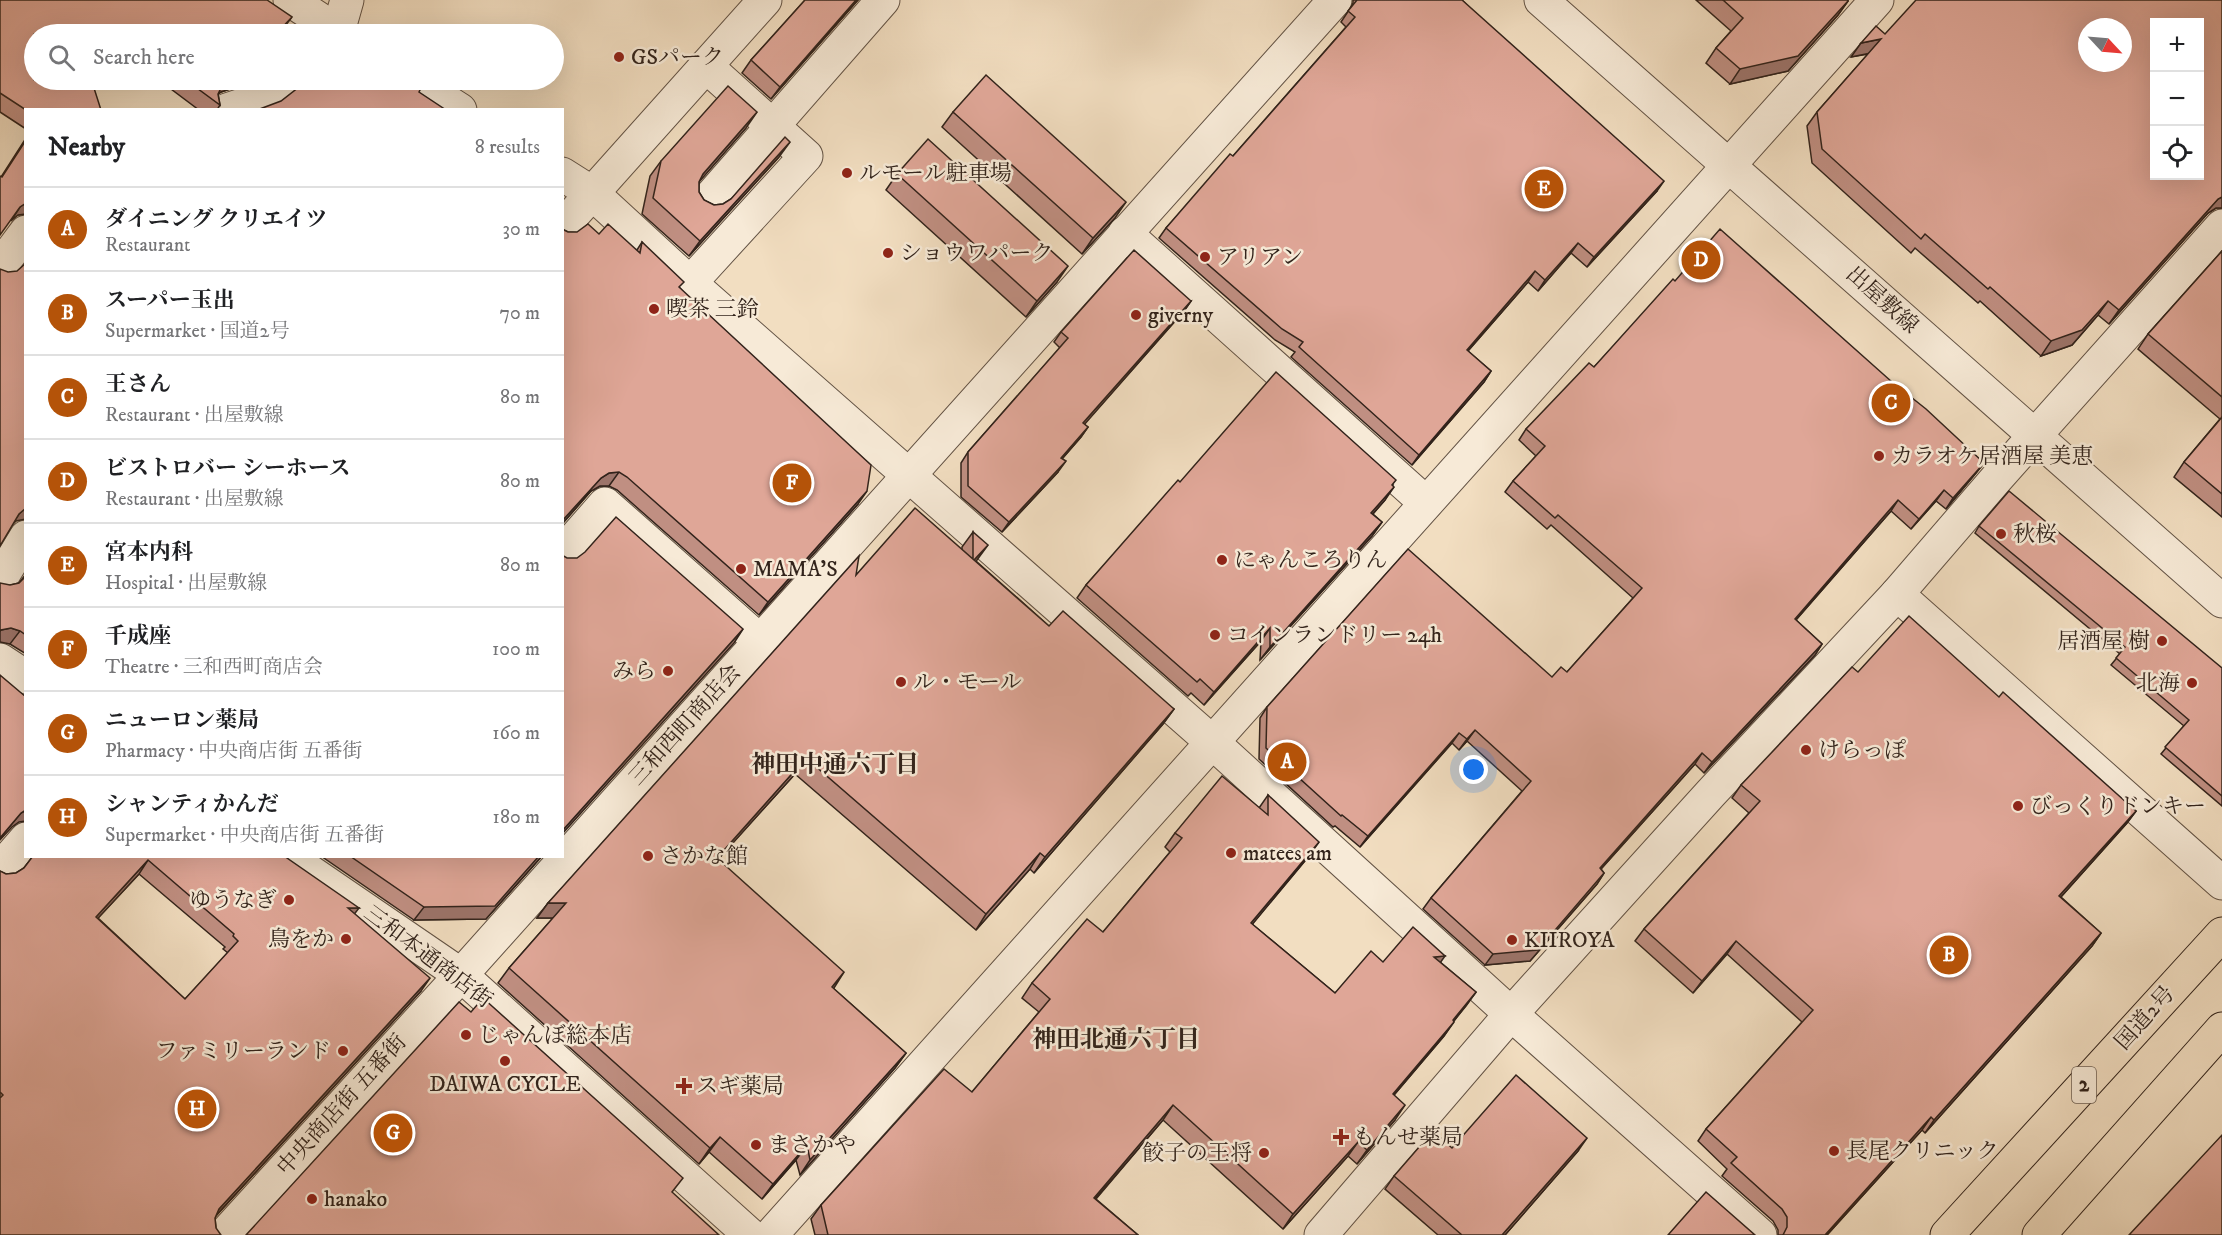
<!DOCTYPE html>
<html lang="en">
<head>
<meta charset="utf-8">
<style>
  :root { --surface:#fff; --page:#f2f2f2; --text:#202124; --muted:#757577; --line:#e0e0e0; --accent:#b45309 }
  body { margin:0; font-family:"IM FELL DW Pica","Noto Serif JP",serif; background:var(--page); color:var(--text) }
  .controls { position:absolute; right:18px; top:18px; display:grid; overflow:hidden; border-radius:0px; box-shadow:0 6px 24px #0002 }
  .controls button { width:54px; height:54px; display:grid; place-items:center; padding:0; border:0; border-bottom:2px solid var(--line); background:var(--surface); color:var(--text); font:30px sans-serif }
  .compass { position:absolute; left:2078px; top:18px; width:54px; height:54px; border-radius:50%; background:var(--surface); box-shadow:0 6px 24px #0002; rotate:116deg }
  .you { position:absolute; left:1474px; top:770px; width:21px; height:21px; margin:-15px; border:4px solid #fff; border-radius:50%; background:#1a73e8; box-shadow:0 0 0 9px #1a73e833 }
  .badge { display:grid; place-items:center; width:39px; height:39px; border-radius:50%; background:var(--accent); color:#fff; font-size:20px; font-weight:700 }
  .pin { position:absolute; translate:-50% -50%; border:3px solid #fff; box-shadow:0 2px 6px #0006 }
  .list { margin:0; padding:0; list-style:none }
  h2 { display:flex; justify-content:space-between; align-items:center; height:78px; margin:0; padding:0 24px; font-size:26px }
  h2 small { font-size:20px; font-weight:400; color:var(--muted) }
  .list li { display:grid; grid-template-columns:39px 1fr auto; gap:18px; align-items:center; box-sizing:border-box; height:84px; padding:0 24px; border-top:2px solid var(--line) }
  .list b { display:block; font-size:22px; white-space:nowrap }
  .list p { margin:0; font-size:20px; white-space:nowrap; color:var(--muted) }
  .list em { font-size:20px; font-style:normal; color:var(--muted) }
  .icon { flex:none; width:33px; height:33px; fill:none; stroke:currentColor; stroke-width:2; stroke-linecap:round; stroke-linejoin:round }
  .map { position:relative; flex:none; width:2222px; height:1235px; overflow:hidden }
  .search { position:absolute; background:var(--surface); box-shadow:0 6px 24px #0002; left:24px; top:24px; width:540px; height:66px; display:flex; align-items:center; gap:15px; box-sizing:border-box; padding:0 21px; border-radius:33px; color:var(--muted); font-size:22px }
  .panel { position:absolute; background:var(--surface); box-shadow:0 6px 24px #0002; left:24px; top:108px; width:540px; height:750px; border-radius:0px }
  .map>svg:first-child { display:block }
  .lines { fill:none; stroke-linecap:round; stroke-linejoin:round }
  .minor-casing { stroke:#625244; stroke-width:35 }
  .highway-casing { stroke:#32231b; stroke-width:35 }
  .minor { stroke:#f7ead7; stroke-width:33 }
  .highway { stroke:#f2dec1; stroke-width:33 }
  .wall { fill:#c08f82; stroke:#32231b; stroke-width:1.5; fill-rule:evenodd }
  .shaded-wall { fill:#9c746a; stroke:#32231b; stroke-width:1.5 }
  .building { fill:#dfa697; stroke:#32231b; stroke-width:1.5; fill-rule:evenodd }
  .poi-dot { fill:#8f2418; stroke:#f7ead7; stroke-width:2 }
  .labels { text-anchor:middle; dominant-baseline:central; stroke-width:5; stroke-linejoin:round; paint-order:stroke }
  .shield { fill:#f7ead7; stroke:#6d5f53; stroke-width:1.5 }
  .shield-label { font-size:21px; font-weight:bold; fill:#32231b }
  .poi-label { font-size:22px; fill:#32231b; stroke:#f7ead7; text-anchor:start }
  .street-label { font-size:22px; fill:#32231b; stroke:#f7ead7 }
  .neighbourhood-label { font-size:24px; font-weight:bold; fill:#32231b; stroke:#f7ead7 }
</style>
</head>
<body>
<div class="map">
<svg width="2222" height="1235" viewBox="0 0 2222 1235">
  <rect width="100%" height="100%" fill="#f2dec1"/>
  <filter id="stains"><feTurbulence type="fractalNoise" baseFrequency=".00333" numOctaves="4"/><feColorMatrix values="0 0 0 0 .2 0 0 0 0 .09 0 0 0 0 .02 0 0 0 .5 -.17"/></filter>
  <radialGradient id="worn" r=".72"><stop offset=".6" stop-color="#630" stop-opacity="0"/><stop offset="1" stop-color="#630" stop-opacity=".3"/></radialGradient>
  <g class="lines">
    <defs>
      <g id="minor">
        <polyline points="290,0 342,34"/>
        <polyline points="1541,0 2222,601"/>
        <polyline points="338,32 347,0"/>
        <polyline points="413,80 460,110"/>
        <polyline points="227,110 266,97 285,80"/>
        <polyline points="562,174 592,193 690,283 1212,742 1511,1014 1760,1235"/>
        <polyline points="706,202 883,0"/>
        <polyline points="562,227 765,0"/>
        <polyline points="1125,233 1426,503"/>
        <polyline points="0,267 26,232"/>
        <polyline points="690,283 806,156 706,66"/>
        <polyline points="562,553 605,504 760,641"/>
        <polyline points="0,580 26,537"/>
        <polyline points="1897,594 2222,883"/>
        <polyline points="0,660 26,677"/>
        <polyline points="287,856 461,975 750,1235"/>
        <polyline points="0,869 26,839"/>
        <polyline points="224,1235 461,975 1335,0"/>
        <polyline points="771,1235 1877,0"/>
        <polyline points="1321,1235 1511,1014 1711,793 1897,594 1997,478 2222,226"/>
      </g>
      <g id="highway">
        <polyline points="1947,1235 2222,934"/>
        <polyline points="2039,1235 2222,1029"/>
      </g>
    </defs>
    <use href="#minor" class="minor-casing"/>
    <use href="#highway" class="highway-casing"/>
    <use href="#minor" class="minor"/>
    <use href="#highway" class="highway"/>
  </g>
  <g class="wall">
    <polygon points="0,0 268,2 283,30 279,34 34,34 93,85 26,110 26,129 0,112"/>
    <polygon points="805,0 858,0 771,99 742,73 751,60"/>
    <polygon points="1353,0 1462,0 1657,191 1587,267 1571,253 1538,291 1528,282 1468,351 1491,371 1484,382 1412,465 1291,357 1295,352 1275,340 1159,238 1166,228 1233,156 1346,27 1341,22 1351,7 1353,3"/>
    <polygon points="1696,0 1848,0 1848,1 1838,15 1788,71 1730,84 1706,63 1716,48 1731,31"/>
    <polygon points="2222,0 2222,208 2216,208 2208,213 2109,324 2098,315 2072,345 2041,356 1980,301 1978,303 1915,248 1911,253 1812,163 1807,126 1817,112 1868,54 1851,57 1885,34"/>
    <polygon points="159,80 257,80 221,92 218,94 220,105 217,110 199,110"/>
    <polygon points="953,112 1115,218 1082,254 942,127"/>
    <polygon points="746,128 699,181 699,192 704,200 714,205 723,204 731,199 779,157 689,256 642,214 650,176 661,161"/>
    <polygon points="26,138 26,214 18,215 1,177"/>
    <polygon points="897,174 1057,282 1026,317 886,190"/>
    <polygon points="562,229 568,232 599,234 637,250 642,242 858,504 759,615 617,490 609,486 600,486 591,491 562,524"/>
    <polygon points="2222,251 2222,517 2174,477 2184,462 2220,419 2138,349 2148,334"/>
    <polygon points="1675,281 1892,382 1984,463 1976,473 1946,509 1936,501 1911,529 1891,511 1796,620 1822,644 1815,655 1704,773 1695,764 1601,869 1604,873 1597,884 1530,961 1485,965 1423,909 1431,898 1522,791 1467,741 1459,750 1452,743 1360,847 1335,826 1333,827 1259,759 1260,718 1267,707 1552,677 1567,672 1633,598 1551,525 1547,529 1505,492 1513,481 1536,456 1519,440 1526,429 1594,367"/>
    <polygon points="1191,301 1184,311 1084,424 1088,427 1081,437 1062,459 1058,472 1002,532 961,497 961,463 968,452 1060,348 1054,342 1061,332"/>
    <polygon points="1180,482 1393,485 1385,500 1373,514 1382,522 1372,536 1260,660 1261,641 1204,705 1191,693 1188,696 1077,598 1086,585"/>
    <polygon points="1979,526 2222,668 2222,806 2161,754 2184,726 2111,665 2120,654 1975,533"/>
    <polygon points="973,532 976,561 1049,626 1174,709 1163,724 1034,873 1030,869 976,930 795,774 718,859 833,988 906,1053 895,1068 800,1175 796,1160 762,1199 709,1152 699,1164 498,983 509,968 553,918 537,918 548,903 856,575 962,550 962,547"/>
    <polygon points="26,574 26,654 10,644 2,641 10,585 19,583"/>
    <polygon points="1858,672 1999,697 2136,811 2127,823 2061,897 2101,933 2092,946 1925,1133 1922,1130 1827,1235 1778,1235 1778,1230 1773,1221 1722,1176 1727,1169 1698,1141 1706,1129 1802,1022 1727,954 1693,993 1635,941 1644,929 1749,813 1732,798 1741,785"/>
    <polygon points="1268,795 1309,856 1252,924 1335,993 1383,962 1440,962 1476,992 1454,1021 1444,1036 1394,1095 1395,1120 1357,1164 1348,1156 1283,1229 1163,1120 1096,1199 1138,1235 815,1235 811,1219 821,1205 972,1092 1039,1012 1022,998 1032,983 1103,932 1170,852 1165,847 1175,833 1259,808"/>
    <path d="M33,856H284L354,914L421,991L216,1216L215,1218L216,1228L0,1235V871L6,874L16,873L24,868ZM139,874L225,947L223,949L228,953L185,999L98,918Z"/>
    <polygon points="321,856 542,856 486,919 414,920"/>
    <polygon points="1452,1148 1578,1151 1505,1235 1438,1235 1385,1189 1394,1176"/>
  </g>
  <g class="shaded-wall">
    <polygon points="856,0 858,0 771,99 780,87"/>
    <polygon points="1848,1 1838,15 1788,71 1730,84 1740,69"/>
    <polygon points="292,17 279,34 276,34"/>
    <polygon points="1881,39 1871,53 1851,57 1861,43"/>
    <polygon points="229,80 257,80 221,92 213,97 223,84"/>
    <polygon points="757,112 746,128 692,190 703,174"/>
    <polygon points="790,142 779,157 689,256 700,241"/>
    <polygon points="1664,181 1657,191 1587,267 1594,257"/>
    <polygon points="2222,197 2222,208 2216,208 2208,213 2109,324 2119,310 2218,199"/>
    <polygon points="1126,202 1115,218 1082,254 1093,238"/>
    <polygon points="26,203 26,214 18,215 11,221 20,207"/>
    <polygon points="1578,243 1571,253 1538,291 1545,280"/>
    <polygon points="1068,266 1057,282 1026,317 1037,301"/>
    <polygon points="1535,271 1528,282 1460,360 1467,350"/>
    <polygon points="1191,301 1184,311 1076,434 1083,423"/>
    <polygon points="2108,301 2098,315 2072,345 2041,356 2051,341"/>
    <polygon points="1491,371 1484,382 1412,465 1419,455"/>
    <polygon points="1088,427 1081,437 1054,468 1061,458"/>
    <polygon points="1066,461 1058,472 1002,532 1009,522"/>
    <polygon points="1984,463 1976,473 1946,509 1953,498"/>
    <polygon points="619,472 609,486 600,486 591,491 562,524 562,521 601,478 609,473"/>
    <polygon points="1394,487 1385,500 1362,526 1371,513"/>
    <polygon points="1944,490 1936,501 1911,529 1919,519"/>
    <polygon points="867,491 858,504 759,615 768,602"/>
    <polygon points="1898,500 1891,511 1787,630 1795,619"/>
    <polygon points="26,508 26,519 16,521 10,527 19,514"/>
    <polygon points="1382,522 1372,536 1260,660 1270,647"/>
    <polygon points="988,545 977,560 963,575 974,560"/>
    <polygon points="11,628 20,631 10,644 0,642 0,631 1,630"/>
    <polygon points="1270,628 1261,641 1204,705 1214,692"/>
    <polygon points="743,629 734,643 562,834 562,831"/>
    <polygon points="1822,644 1815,655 1704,773 1712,762"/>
    <polygon points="1174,709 1163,724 1034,873 1045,857"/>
    <polygon points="1475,730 1467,741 1459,750 1467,739"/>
    <polygon points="1459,733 1452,743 1360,847 1368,836"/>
    <polygon points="1702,753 1695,764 1592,879 1600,868"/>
    <polygon points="806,758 795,774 706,873 717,858"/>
    <polygon points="26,810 26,821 19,822 12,827 0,840 0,838 21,813"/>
    <polygon points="2136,811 2127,823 2050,909 2059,896"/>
    <polygon points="1319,842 1309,856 1241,938 1251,923"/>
    <polygon points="1040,853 1030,869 976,930 986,914"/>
    <polygon points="539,856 542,856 486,919 414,920 424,907"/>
    <polygon points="148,860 139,874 87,930 96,917"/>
    <polygon points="1604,873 1597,884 1530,961 1485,965 1493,954"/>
    <polygon points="548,903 566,903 555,918 537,918"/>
    <polygon points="348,908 359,908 349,921"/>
    <polygon points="2101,933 2092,946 1925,1133 1934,1120"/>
    <polygon points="1736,941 1727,954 1693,993 1702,981"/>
    <polygon points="1445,956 1435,970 1434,957"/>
    <polygon points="844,972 834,988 821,1002 832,987"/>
    <polygon points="430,978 421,991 210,1222 219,1209"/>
    <polygon points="1476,992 1466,1006 1443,1034 1453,1020"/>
    <polygon points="1454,1022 1444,1036 1383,1108 1393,1094"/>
    <polygon points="906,1053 895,1068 800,1175 810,1160"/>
    <polygon points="1173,1105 1163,1120 1084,1212 1094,1198"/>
    <polygon points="1405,1105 1395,1120 1357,1164 1367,1150"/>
    <polygon points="1931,1117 1922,1130 1827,1235 1825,1235"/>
    <polygon points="720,1137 709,1152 699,1164 710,1148"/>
    <polygon points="1587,1138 1578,1151 1505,1235 1502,1235"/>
    <polygon points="1358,1142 1348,1156 1283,1229 1293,1214"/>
    <polygon points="807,1145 796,1160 762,1199 773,1184"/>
  </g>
  <g class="building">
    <polygon points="0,0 267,0 292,17 276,34 34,34 34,80 97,80 93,85 101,110 26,110 0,93"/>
    <polygon points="805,0 856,0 780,87 751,60"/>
    <polygon points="1357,0 1462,0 1664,181 1594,257 1578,243 1545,280 1535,271 1467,350 1491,371 1419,455 1299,347 1303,342 1282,329 1166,228 1230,154 1233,156 1355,17 1348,11"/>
    <polygon points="1723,0 1848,0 1848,1 1798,56 1740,69 1716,48 1743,18"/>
    <path d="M1916,0H2222V197L2218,199L2119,310L2108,301L2082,330L2051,341L1990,287L1988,289L1925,234L1921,239L1822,149L1817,112L1881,39L1861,43L1876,26L1885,34ZM2154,22H2199V176H2154ZM2087,27H2123V63H2087Z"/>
    <polygon points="986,75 1126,202 1093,238 953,112"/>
    <polygon points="186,80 229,80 223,84 218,94 220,105"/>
    <polygon points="308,80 405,80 420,90 419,92 446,110 257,110 281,101"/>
    <polygon points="728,86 757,112 703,174 699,182 699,192 704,200 714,205 723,204 731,199 785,137 790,142 700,241 653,198 661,161"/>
    <polygon points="928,139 1068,266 1037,301 897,174"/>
    <polygon points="26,140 26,203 20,207 0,235 0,176 2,177"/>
    <polygon points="588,224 599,234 608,224 640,253 642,242 684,282 679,287 871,465 867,491 768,602 627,477 619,472 609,473 601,478 562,521 562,229 568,232 577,232"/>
    <polygon points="1720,229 1892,382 1926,409 1984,463 1953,498 1944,490 1919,519 1898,500 1795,619 1822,644 1712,762 1702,753 1600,868 1604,873 1538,950 1493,954 1431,898 1531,781 1475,730 1467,739 1459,733 1368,836 1342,815 1341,816 1266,748 1267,707 1408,549 1552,677 1561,667 1567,672 1642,588 1558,515 1555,518 1513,481 1545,446 1526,429 1589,363 1594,367 1673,279 1675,281"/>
    <polygon points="1134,250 1191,301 1083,423 1088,427 1061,458 1066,461 1009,522 968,486 968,452 1068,338 1061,332"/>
    <polygon points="2222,251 2222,397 2148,334"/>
    <polygon points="26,263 26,508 19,514 0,546 0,269 8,272 17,271"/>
    <polygon points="1276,372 1396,480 1392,485 1394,487 1371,513 1382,522 1270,647 1270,628 1214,692 1200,679 1197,682 1086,585 1178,480 1180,482"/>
    <polygon points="2222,417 2222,494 2184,462"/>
    <polygon points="2009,491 2222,668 2222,796 2165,747 2189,720 2116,658 2125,647 1979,526"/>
    <polygon points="915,508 973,559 973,532 988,545 974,560 1049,626 1063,611 1174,709 1045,857 1040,853 986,914 806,758 717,858 844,972 832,987 906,1053 810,1160 807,1145 773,1184 720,1137 710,1148 509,968 566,903 548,903 859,556 856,575"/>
    <polygon points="616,517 743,629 562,831 562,555 567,558 577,558 585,552"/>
    <polygon points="26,576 26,635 20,631 11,628 1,630 0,631 0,583 10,585 19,583"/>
    <polygon points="1909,616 1999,697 2003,692 2136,811 2059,896 2101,933 1934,1120 1931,1117 1825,1235 1783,1235 1787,1227 1787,1217 1782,1209 1731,1163 1737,1157 1706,1129 1813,1010 1736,941 1702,981 1644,929 1760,801 1741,785 1852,667 1858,672"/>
    <polygon points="0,675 26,697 26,810 21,813 0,838"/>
    <polygon points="1222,776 1268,815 1268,795 1319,842 1251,923 1335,993 1371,951 1383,962 1413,927 1445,956 1434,957 1476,992 1453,1020 1454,1022 1393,1094 1405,1105 1367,1150 1358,1142 1293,1214 1173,1105 1094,1198 1138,1235 828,1235 821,1205 944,1069 972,1092 1050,999 1032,983 1087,919 1103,932 1182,838 1175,833"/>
    <path d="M33,856H284L359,908H348L430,978L219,1209L215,1218L216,1228L221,1235H0V1098L3,1095L0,1092V871L6,874L16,873L24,868ZM148,860L234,934L233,936L238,941L185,999L96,917Z"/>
    <polygon points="350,856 539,856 495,906 424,907"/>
    <polygon points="483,998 683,1178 672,1192 719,1235 246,1235 459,1002 471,1012"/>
    <polygon points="1516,1075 1587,1138 1502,1235 1462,1235 1394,1176 1433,1131 1452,1148"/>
    <polygon points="2222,1135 2222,1235 2129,1235"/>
    <polygon points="1706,1192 1755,1235 1668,1235"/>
  </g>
  <g class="poi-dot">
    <circle cx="619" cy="57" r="6"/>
    <circle cx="847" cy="173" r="6"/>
    <circle cx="888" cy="253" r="6"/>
    <circle cx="1205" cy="257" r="6"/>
    <circle cx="654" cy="309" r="6"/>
    <circle cx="1136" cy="315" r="6"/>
    <circle cx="1879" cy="456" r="6"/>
    <circle cx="2001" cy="534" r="6"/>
    <circle cx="1222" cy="560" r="6"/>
    <circle cx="741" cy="569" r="6"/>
    <circle cx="1215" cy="635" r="6"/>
    <circle cx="2162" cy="641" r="6"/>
    <circle cx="668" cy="671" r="6"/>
    <circle cx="901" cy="682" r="6"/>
    <circle cx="2192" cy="683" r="6"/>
    <circle cx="1806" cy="750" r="6"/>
    <circle cx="2018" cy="806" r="6"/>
    <circle cx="1231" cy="853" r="6"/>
    <circle cx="648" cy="856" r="6"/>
    <circle cx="289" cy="900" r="6"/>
    <circle cx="346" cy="939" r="6"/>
    <circle cx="1512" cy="940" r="6"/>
    <circle cx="466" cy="1035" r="6"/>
    <circle cx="343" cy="1051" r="6"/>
    <circle cx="505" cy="1061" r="6"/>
    <path d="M681 1077h6v6h6v6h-6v6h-6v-6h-6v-6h6z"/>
    <path d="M1338 1128h6v6h6v6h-6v6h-6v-6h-6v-6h6z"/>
    <circle cx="756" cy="1145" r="6"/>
    <circle cx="1834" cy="1151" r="6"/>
    <circle cx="1264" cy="1153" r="6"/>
    <circle cx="312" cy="1199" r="6"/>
  </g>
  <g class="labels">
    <rect class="shield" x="2072" y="1067" width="24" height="36" rx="4.5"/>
    <g class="shield-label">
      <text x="2084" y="1085">2</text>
    </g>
    <g class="poi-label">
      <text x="631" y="57">GSパーク</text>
      <text x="859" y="173">ルモール駐車場</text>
      <text x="900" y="253">ショウワパーク</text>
      <text x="1217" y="257">アリアン</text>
      <text x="666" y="309">喫茶 三鈴</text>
      <text x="1148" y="315">giverny</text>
      <text x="1891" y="456">カラオケ居酒屋 美恵</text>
      <text x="2013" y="534">秋桜</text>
      <text x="1234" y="560">にゃんころりん</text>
      <text x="753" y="569">MAMA'S</text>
      <text x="1227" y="635">コインランドリー 24h</text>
      <text x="2150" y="641" text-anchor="end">居酒屋 樹</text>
      <text x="656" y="671" text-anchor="end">みら</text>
      <text x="913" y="682">ル・モール</text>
      <text x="2180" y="683" text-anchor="end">北海</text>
      <text x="1818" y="750">けらっぽ</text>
      <text x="2030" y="806">びっくりドンキー</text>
      <text x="1243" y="853">matees am</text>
      <text x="660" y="856">さかな館</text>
      <text x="277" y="900" text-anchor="end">ゆうなぎ</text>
      <text x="334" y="939" text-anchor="end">鳥をか</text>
      <text x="1524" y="940">KIIROYA</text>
      <text x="478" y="1035">じゃんぼ総本店</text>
      <text x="331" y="1051" text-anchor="end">ファミリーランド</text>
      <text x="505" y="1084" text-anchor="middle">DAIWA CYCLE</text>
      <text x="696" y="1086">スギ薬局</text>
      <text x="1353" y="1137">もんせ薬局</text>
      <text x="768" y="1145">まさかや</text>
      <text x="1846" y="1151">長尾クリニック</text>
      <text x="1252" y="1153" text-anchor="end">餃子の王将</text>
      <text x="324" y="1199">hanako</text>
    </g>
    <g class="street-label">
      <text transform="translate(1882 300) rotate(42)">出屋敷線</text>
      <text transform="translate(685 725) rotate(-48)">三和西町商店会</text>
      <text transform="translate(428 957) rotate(37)">三和本通商店街</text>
      <text transform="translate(2145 1018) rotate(-48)">国道2号</text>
      <text transform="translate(342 1105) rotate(-48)">中央商店街 五番街</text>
    </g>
    <g class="neighbourhood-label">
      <text x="835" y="765">神田中通六丁目</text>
      <text x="1116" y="1040">神田北通六丁目</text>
    </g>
  </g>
  <rect width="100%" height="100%" filter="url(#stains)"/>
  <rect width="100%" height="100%" fill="url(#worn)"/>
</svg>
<div class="controls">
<button>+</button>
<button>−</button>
<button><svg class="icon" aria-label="locate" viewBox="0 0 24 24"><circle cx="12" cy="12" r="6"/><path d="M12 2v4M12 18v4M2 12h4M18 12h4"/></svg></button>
</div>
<svg class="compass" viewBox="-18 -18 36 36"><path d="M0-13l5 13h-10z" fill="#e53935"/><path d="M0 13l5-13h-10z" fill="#757577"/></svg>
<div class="you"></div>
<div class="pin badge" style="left:1287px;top:762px">A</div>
<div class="pin badge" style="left:1949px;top:955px">B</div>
<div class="pin badge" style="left:1891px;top:403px">C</div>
<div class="pin badge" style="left:1701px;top:260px">D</div>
<div class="pin badge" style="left:1544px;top:189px">E</div>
<div class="pin badge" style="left:792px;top:483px">F</div>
<div class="pin badge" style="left:393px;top:1133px">G</div>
<div class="pin badge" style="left:197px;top:1109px">H</div>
<div class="search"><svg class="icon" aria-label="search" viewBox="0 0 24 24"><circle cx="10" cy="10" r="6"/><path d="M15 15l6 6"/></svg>Search here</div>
<section class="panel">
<h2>Nearby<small>8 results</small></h2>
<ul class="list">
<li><span class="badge">A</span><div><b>ダイニング クリエイツ</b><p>Restaurant</p></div><em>30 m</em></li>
<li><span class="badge">B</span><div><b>スーパー玉出</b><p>Supermarket · 国道2号</p></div><em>70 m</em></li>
<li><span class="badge">C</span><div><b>王さん</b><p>Restaurant · 出屋敷線</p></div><em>80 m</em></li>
<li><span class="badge">D</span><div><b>ビストロバー シーホース</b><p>Restaurant · 出屋敷線</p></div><em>80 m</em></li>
<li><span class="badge">E</span><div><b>宮本内科</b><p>Hospital · 出屋敷線</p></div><em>80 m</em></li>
<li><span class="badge">F</span><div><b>千成座</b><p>Theatre · 三和西町商店会</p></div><em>100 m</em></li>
<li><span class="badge">G</span><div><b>ニューロン薬局</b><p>Pharmacy · 中央商店街 五番街</p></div><em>160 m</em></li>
<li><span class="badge">H</span><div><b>シャンティかんだ</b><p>Supermarket · 中央商店街 五番街</p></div><em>180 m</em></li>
</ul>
</section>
</div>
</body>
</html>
